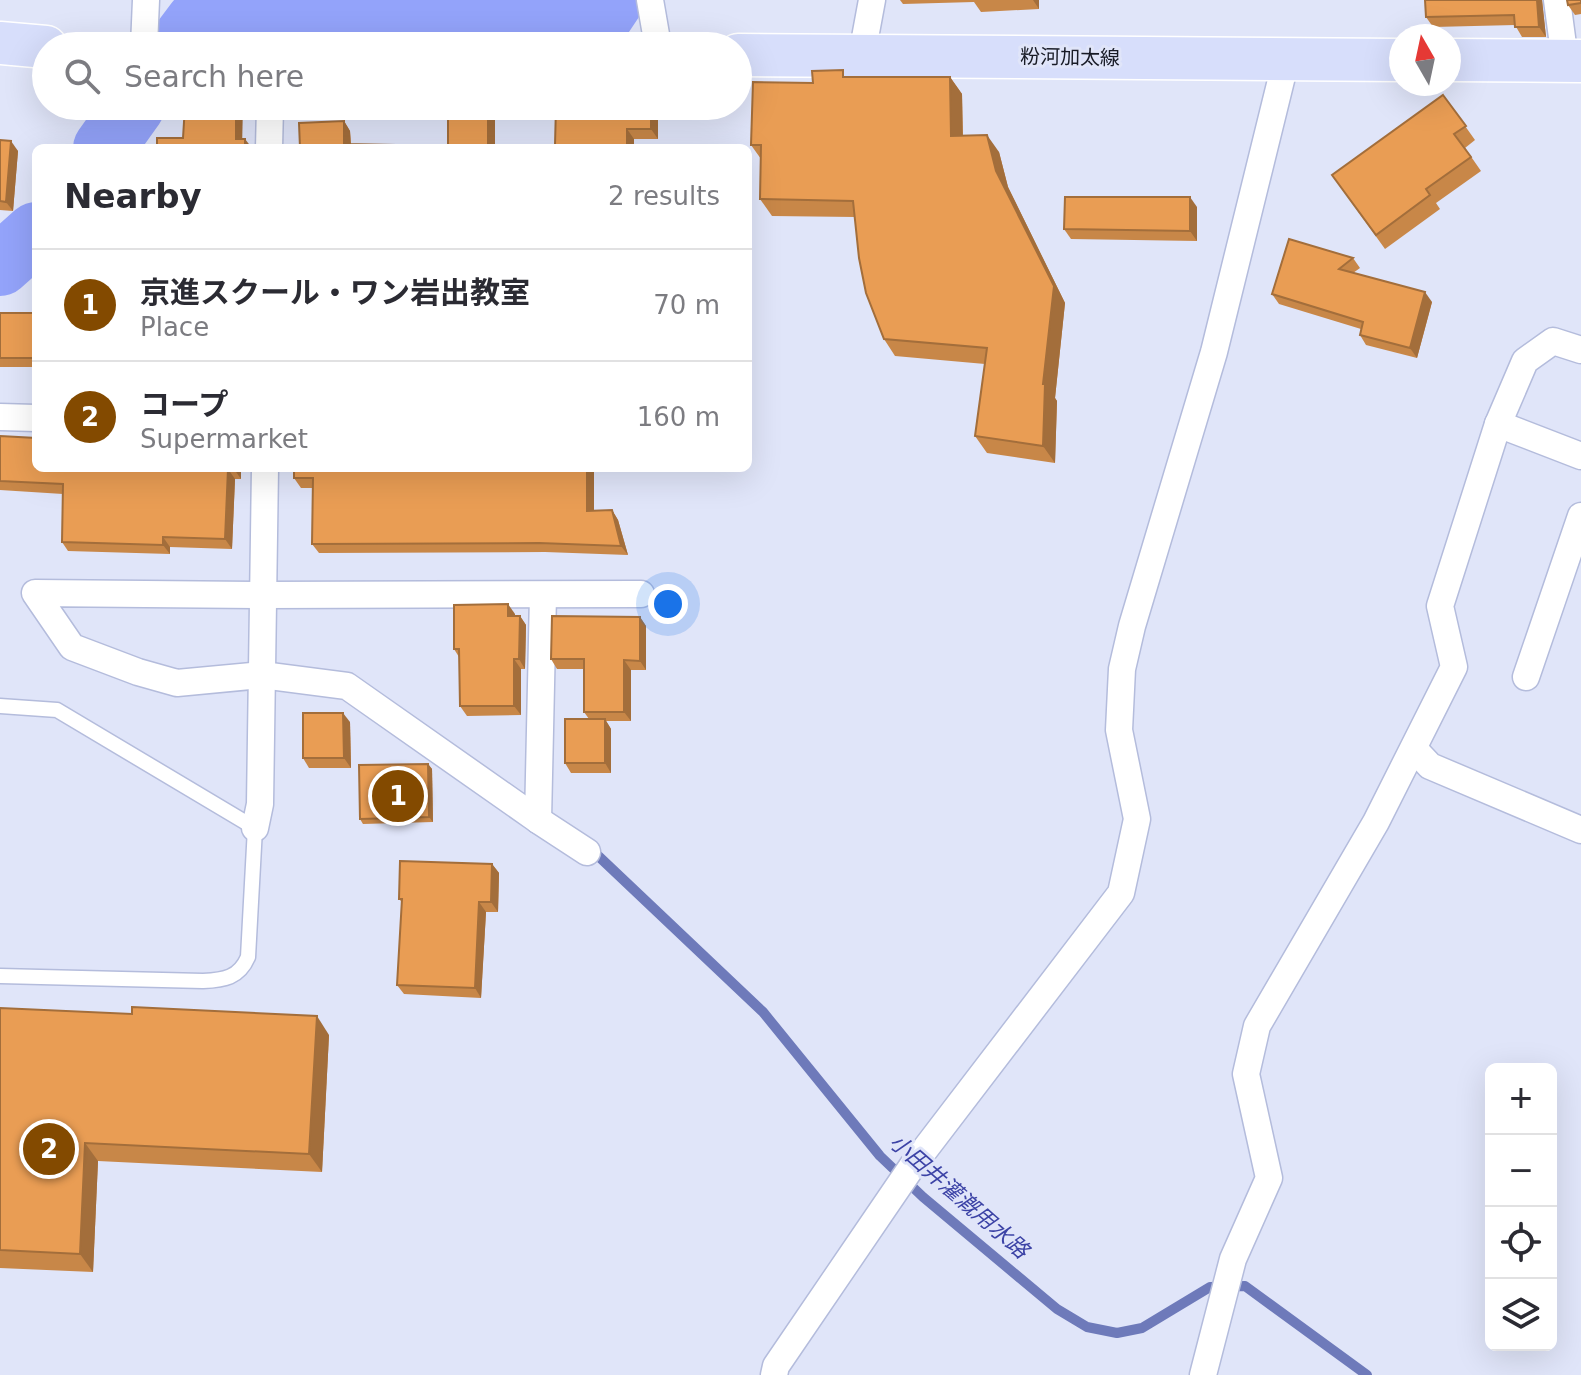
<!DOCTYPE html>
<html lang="en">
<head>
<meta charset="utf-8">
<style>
  :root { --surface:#fff; --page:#f7f7f7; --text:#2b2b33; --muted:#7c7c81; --line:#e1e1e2; --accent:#834a00 }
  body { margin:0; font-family:"DejaVu Sans","Noto Sans JP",sans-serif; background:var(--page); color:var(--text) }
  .controls { position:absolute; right:24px; bottom:24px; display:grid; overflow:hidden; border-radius:12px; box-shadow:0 8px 32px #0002 }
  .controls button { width:72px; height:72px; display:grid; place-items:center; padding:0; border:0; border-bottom:2px solid var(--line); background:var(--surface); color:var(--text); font:40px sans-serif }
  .compass { position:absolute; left:1389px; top:24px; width:72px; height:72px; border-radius:50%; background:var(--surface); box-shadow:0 8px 32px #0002; rotate:351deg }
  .you { position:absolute; left:668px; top:604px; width:28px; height:28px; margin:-20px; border:6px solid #fff; border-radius:50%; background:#1a73e8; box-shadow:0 0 0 12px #1a73e833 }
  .badge { display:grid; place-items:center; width:52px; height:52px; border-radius:50%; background:var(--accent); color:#fff; font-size:26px; font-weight:700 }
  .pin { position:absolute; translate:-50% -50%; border:4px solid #fff; box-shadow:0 2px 8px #0006 }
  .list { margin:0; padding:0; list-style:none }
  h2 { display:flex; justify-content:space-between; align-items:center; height:104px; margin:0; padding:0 32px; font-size:34px }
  h2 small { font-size:26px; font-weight:400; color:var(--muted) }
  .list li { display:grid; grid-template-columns:52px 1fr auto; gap:24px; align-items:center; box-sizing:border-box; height:112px; padding:0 32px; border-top:2px solid var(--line) }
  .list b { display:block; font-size:30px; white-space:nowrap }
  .list p { margin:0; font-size:26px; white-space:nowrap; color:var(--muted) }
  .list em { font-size:26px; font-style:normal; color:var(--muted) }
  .icon { flex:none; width:44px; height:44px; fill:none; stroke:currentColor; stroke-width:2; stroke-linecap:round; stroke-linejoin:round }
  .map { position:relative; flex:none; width:1581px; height:1375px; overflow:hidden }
  .search { position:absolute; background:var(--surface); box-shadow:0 8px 32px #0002; left:32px; top:32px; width:720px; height:88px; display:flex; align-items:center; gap:20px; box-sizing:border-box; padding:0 28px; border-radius:44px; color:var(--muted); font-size:30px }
  .panel { position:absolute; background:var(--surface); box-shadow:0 8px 32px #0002; left:32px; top:144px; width:720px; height:328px; border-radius:12px }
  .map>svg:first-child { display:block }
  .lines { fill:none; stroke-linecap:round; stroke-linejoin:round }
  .stream { stroke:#6e7aba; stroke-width:10 }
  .river { stroke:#93a3fa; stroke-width:62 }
  .lane-casing { stroke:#b4bcdc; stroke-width:17 }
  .street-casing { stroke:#b4bcdc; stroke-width:29 }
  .primary-casing { stroke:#fff; stroke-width:45 }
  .lane { stroke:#fff; stroke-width:14 }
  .street { stroke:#fff; stroke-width:26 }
  .primary { stroke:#d7defb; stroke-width:42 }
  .wall { fill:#c88748 }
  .shaded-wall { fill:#a36e3b }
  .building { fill:#e99d54; stroke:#a36e3b; stroke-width:2 }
  .labels { text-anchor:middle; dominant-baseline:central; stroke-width:6; stroke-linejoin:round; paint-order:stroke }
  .street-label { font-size:20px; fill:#181b26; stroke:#e0e5f9 }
  .water-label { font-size:22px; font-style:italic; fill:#3c43a6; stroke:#e0e5f9 }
</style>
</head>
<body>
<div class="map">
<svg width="1581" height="1375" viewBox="0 0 1581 1375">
  <rect width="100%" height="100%" fill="#e0e5f9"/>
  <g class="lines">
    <polyline class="stream" points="593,851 763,1012 880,1156 923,1197 1057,1309 1087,1327 1117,1333 1142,1328 1210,1287 1245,1286 1367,1375"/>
    <g class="river">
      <polyline points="178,46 196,22 445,19 568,21 601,18 613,0"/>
      <polyline points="104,148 134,106"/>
      <polyline points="0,265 36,233"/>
    </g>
    <defs>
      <path id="lane" d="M0,706L57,710L255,828L248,957C239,978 224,980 203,981L0,976"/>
      <g id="street">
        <polyline points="650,0 658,46"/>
        <polyline points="1557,0 1565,60"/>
        <polyline points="144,46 146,0"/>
        <polyline points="862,54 872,0"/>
        <polyline points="269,148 270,106"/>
        <polyline points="0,417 36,418"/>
        <polyline points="1498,424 1581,456"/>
        <polyline points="1526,677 1581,516"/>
        <polyline points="1414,749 1430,766 1581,830"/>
        <polyline points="538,820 543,595"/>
        <polyline points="255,828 260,804 265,468"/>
        <polyline points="587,852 538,820 347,686 262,675 177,683 138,672 72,647 35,593 263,595 641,594"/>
        <polyline points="774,1375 776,1366 913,1165 1121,893 1137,819 1119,730 1122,669 1132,626 1214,352 1286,60"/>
        <polyline points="1203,1375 1233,1259 1269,1178 1246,1074 1257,1026 1376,822 1454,667 1440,606 1498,424 1525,361 1553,341 1581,350"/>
      </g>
      <g id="primary">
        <polyline points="0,43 46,47"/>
        <polyline points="738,55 1401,60"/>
        <polyline points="1449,60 1581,61"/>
      </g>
    </defs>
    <use href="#lane" class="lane-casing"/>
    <use href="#street" class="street-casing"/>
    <use href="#primary" class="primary-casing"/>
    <use href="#lane" class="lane"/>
    <use href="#street" class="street"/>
    <use href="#primary" class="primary"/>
  </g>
  <g class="wall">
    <polygon points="900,0 1039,0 1039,9 981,12 974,2 903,4"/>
    <polygon points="1425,0 1542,0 1546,37 1522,37 1515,25 1433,27 1426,17"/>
    <polygon points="1581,0 1581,14 1575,15 1568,5"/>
    <polygon points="848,77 950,77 962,94 963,136 999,152 1008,187 1065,303 1055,398 1057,401 1055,463 987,453 975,436 985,364 895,356 884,339 855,217 772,216 760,199 761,159 751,145 813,83"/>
    <polygon points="1443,95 1475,140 1465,148 1481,171 1436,203 1440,209 1385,249 1332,175"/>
    <polygon points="495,106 495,145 555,145 658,106 658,139 634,139 634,148 300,148 344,121 350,131 351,144 448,146"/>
    <polygon points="0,140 18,151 13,211 0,210"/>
    <polygon points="1197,207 1197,241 1071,239 1064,229"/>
    <polygon points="1353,258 1360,268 1353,273 1432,302 1417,358 1366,345 1360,335 1361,329 1279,304 1272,294"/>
    <rect x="0" y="313" width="36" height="54"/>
    <polygon points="0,436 36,468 241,468 241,479 235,479 232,549 170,547 170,554 68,551 62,542 63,494 0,490"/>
    <polygon points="294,468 594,468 594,511 612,510 618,520 628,555 545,552 319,553 312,544 313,488 301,488 294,478"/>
    <polygon points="515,614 515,616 520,616 526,625 525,669 521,669 521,715 467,716 460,706 459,657 454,649"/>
    <polygon points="640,617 646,626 646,670 631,670 631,721 606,721 611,729 611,773 571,773 565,763 589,719 584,712 584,669 557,669 551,659"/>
    <polygon points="350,722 351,768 309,768 303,758"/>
    <polygon points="428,764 432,769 433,822 363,824 360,819"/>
    <polygon points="492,864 499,873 498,912 486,912 481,998 404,994 397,985 402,902 399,899"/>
    <polygon points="0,1008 329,1035 322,1172 98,1161 93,1272 0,1268"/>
  </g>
  <g class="shaded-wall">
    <polygon points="1033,0 1039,0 1039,9"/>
    <polygon points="1537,0 1542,0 1546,37 1539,27"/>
    <polygon points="950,77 962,94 963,153 951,136"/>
    <polygon points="236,106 243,106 242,148 236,139"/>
    <polygon points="488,106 495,106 495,148 488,145"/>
    <polygon points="651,106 658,106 658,139 651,129"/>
    <polygon points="344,121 350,131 351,148 344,144"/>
    <polygon points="627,129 634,139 634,148 627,148"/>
    <polygon points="987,135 999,152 1008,187 1065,303 1055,398 1057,401 1055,463 1043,446 1043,384"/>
    <polygon points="245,139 252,148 245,148"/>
    <polygon points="11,141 18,151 13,211 6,202"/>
    <polygon points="1190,197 1197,207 1197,241 1190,231"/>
    <polygon points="1425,292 1432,302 1417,358 1410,348"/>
    <polygon points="234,468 241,468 241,479 234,469"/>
    <polygon points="587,468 594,468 594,520 587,511"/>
    <polygon points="228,469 235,479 232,549 225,539"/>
    <polygon points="612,510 618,520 628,555 621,546"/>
    <polygon points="163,537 170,547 170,554 163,545"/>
    <polygon points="508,604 515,614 515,625 508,616"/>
    <polygon points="520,616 526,625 525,669 519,659"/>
    <polygon points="640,617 646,626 646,670 640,661"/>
    <polygon points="514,659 521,669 521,715 514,706"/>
    <polygon points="624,660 631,670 631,721 624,712"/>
    <polygon points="343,713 350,722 351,768 344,758"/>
    <polygon points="605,719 611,729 611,773 605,763"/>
    <polygon points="428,764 432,769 433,822 429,817"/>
    <polygon points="492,864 499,873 498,912 491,902"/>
    <polygon points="479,902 486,912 481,998 475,988"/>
    <polygon points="317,1016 329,1035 322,1172 309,1154"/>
    <polygon points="85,1143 98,1161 93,1272 80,1254"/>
  </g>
  <g class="building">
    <polygon points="1425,0 1537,0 1539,27 1515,27 1514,15 1426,17"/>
    <polygon points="1567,0 1581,0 1581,3 1568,5"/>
    <polygon points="843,70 843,77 950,77 951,136 987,135 996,171 1054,286 1043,384 1045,384 1043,446 975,436 987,348 884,339 866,293 859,258 853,201 760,199 761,145 751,145 753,82 813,83 812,71"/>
    <polygon points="1443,95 1466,126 1454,134 1471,157 1426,189 1430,195 1376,235 1332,175"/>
    <polygon points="185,106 236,106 236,139 245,139 245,148 157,148 157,138 183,138"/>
    <polygon points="448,106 488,106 488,145 555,145 556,106 651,106 651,129 627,129 627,148 300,148 299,123 344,121 344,144 448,146"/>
    <polygon points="0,140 11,141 6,202 0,201"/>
    <polygon points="1065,197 1190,197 1190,231 1064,229"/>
    <polygon points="1289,239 1353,258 1339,269 1425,292 1410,348 1360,335 1363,322 1272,294"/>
    <rect x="0" y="313" width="36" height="45"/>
    <polygon points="0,436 36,438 36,468 234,468 234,469 228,469 225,539 163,537 163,545 62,542 63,484 0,481"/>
    <polygon points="294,468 587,468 587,511 612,510 621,546 539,543 312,544 313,478 294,478"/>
    <polygon points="508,604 508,616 520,616 519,659 514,659 514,706 460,706 459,649 454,649 454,605"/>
    <polygon points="552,616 640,617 640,661 624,660 624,712 584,712 584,659 551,659"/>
    <polygon points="303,713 343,713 344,758 303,758"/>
    <rect x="565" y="719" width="40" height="44"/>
    <polygon points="428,764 429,817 360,819 359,765"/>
    <polygon points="400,861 492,864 491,902 479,902 475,988 397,985 402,899 399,899"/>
    <polygon points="132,1007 317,1016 309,1154 85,1143 80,1254 0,1250 0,1008 132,1014"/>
  </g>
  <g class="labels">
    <g class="street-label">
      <text transform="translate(1070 57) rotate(1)">粉河加太線</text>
    </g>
    <g class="water-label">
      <text transform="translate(959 1196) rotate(41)">小田井灌漑用水路</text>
    </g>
  </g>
</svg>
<div class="controls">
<button>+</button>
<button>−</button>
<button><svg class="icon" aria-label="locate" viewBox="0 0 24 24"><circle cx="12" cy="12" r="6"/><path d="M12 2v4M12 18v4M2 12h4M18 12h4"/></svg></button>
<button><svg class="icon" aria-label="layers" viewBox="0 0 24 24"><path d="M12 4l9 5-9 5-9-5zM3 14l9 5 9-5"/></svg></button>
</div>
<svg class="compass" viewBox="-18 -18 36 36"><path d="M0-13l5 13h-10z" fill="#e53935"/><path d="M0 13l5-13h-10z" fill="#7c7c81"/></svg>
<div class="you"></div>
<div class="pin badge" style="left:398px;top:796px">1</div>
<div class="pin badge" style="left:49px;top:1149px">2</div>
<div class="search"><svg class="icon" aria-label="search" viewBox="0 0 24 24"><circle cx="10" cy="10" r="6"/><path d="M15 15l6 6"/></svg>Search here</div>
<section class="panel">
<h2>Nearby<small>2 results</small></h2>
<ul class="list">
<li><span class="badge">1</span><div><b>京進スクール・ワン岩出教室</b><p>Place</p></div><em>70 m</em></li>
<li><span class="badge">2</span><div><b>コープ</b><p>Supermarket</p></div><em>160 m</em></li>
</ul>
</section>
</div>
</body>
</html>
